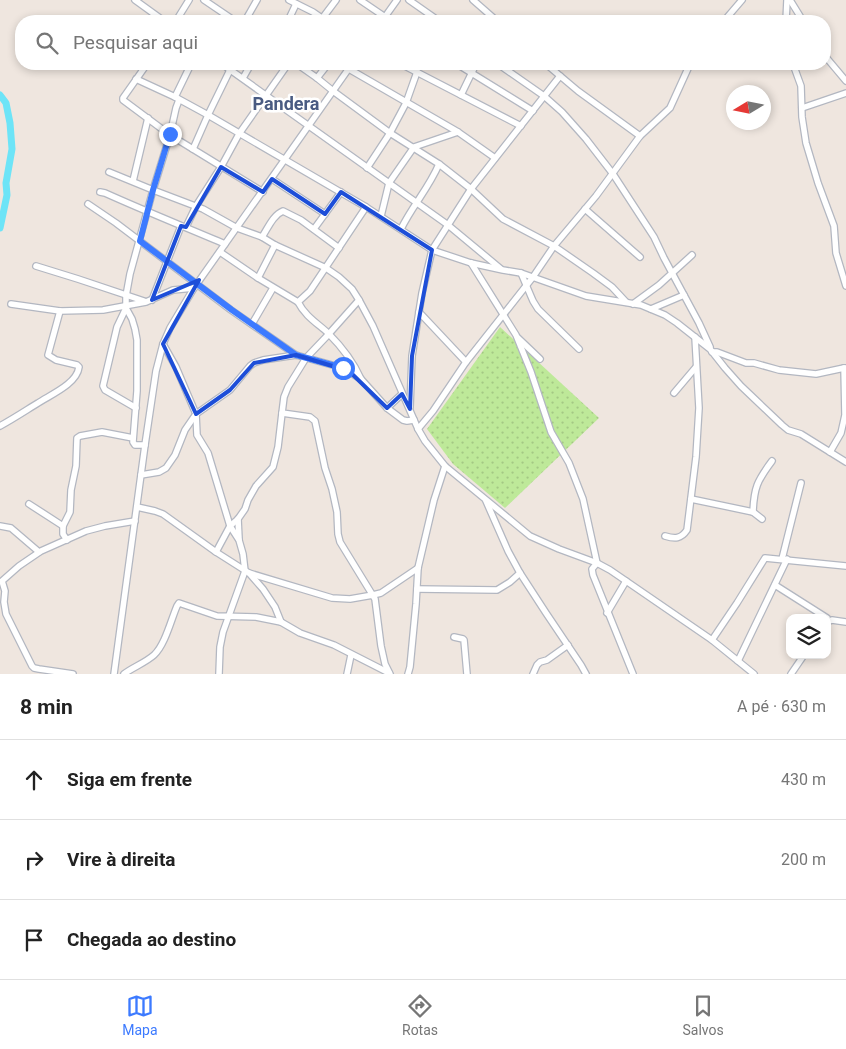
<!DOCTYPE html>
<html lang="pt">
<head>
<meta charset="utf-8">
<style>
  :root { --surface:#fff; --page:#f6f6f6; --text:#222; --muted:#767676; --line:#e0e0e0; --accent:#3c7aff }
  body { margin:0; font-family:Roboto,sans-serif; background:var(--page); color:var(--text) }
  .controls { position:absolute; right:15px; bottom:15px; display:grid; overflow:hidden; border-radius:10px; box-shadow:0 2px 8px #0003 }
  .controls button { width:45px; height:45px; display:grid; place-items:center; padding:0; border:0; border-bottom:1px solid var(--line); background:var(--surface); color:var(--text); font:25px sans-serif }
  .compass { position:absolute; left:726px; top:85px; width:45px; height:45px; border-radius:50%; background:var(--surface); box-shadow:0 2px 8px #0003; rotate:260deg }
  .stop { position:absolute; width:15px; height:15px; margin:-11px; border:4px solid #3c7aff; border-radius:50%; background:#fff }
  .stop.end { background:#3c7aff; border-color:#fff; box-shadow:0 1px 5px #0008 }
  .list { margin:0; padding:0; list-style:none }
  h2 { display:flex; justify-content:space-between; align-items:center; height:65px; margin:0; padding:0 20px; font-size:21px }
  h2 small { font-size:16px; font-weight:400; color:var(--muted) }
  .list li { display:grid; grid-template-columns:32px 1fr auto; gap:15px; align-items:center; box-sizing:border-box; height:80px; padding:0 20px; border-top:1px solid var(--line) }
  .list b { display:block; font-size:19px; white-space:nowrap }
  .list em { font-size:16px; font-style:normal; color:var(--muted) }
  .icon { flex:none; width:28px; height:28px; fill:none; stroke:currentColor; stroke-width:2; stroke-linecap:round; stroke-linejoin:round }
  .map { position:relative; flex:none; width:846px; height:674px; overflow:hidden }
  .search { position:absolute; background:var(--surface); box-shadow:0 2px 8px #0003; left:15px; right:15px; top:15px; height:55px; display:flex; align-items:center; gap:12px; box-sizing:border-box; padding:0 18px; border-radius:20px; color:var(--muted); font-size:19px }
  .sheet { height:305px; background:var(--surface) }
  nav { display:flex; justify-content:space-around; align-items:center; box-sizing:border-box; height:70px; border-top:1px solid var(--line); background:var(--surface); font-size:14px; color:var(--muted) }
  nav a { display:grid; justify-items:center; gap:2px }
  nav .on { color:var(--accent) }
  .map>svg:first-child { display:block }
  .grass { fill:url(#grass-dots) }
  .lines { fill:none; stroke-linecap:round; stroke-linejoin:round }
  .river { stroke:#6de4f7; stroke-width:7 }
  .minor-casing { stroke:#b3b7c1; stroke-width:8 }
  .minor { stroke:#fff; stroke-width:5.5 }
  .route { stroke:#3c7aff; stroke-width:6 }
  .marked { fill:none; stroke:#1d4ed8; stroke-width:4; stroke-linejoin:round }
  .labels { text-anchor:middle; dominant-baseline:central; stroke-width:5; stroke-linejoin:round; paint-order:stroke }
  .district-label { font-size:18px; font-weight:bold; fill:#4a5b82; stroke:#fff }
</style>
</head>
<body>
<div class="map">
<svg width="846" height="674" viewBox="0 0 846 674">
  <defs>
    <pattern id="grass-dots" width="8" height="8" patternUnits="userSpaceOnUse" patternTransform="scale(1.25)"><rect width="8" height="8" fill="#bee999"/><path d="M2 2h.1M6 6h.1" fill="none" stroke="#a4c884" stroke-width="1.8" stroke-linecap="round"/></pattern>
  </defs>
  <rect width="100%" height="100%" fill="#efe6df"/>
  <polygon class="grass" points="500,327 599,418 505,508 453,464 427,429"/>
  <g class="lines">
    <polyline class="river" points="0,95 6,103 10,123 12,149 6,183 7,195 0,228"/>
    <defs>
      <g id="minor">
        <polyline points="135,0 164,21"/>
        <polyline points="204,0 235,21"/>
        <polyline points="289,0 313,12 326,21"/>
        <polyline points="360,0 391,21"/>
        <polyline points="409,0 439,21"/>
        <polyline points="473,0 497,21"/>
        <polyline points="790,0 803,21"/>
        <polyline points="321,20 336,0"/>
        <polyline points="176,21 189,0"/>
        <polyline points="245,21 257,0"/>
        <polyline points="288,21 296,4"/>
        <polyline points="382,21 397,0"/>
        <polyline points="724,21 742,0"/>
        <polyline points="786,21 787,0"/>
        <polyline points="825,56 846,81"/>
        <polyline points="147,64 123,98 123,100 170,135 263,192"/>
        <polyline points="222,64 448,225 501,269"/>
        <polyline points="297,64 317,78 333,91 390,133 439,164 471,189 503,219 554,246 593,273 612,287 626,302"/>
        <polyline points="401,64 521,126"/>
        <polyline points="457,64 533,111"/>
        <polyline points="498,64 544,96 562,112 586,139 613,174 654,237 664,258 699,323 710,347"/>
        <polyline points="793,64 801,86 802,117 806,143 818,183 834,226 836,253 846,286"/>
        <polyline points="349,69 458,132 495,158"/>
        <polyline points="243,78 251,64"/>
        <polyline points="317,78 328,64"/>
        <polyline points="136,79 175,97 208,115 366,207 432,250 471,263 503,270 521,273 586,296 641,305 665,315 677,323 710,349 725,368 741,386 782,425 788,430 801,434 846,462"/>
        <polyline points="461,95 476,64"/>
        <polyline points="175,97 191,64"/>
        <polyline points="802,108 846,93"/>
        <polyline points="640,136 670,108 690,64"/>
        <polyline points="193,149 208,115 230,70"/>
        <polyline points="367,168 390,133 406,103 417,72 415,64"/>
        <polyline points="109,172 153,190 203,209 237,228 262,237 275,245 326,268 339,277 352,289 359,300 373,326 418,429 425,441 445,466 530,536 559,549 597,563 610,570 712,640 754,674"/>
        <polyline points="272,179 325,214"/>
        <polyline points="133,181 148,118"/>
        <path d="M100,192L105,193C145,211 185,227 225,244"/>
        <polyline points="88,204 116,223 231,310 296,355"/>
        <polyline points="585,209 640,257"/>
        <polyline points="381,216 389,183 414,147 458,132"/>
        <polyline points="186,227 196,206 221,167 239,134 288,64"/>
        <polyline points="314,229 341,192"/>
        <path d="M401,229C412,206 429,188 439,164"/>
        <path d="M262,237C268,228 273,215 283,211L301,220L339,248"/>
        <polyline points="220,252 258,278 298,302 310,291 366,207"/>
        <path d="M471,263L516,335L531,372L551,432L569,463L583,499L597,563L592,569L593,575C606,608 620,641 633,674"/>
        <polyline points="36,266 78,279 144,301"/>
        <polyline points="521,273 533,301 538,309 579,349"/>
        <polyline points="258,278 275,245"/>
        <polyline points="152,300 181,226"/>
        <polyline points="359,300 327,336 306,358 288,387 284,397 282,413 310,417 315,421 325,468 332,489 337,512 338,534 340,542 375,599 381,646 385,664 390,674"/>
        <path d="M298,302C305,316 317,323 328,333C342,347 353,361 361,379"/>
        <polyline points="11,304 60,311 103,310 146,302 173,290 194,288"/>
        <polyline points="633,304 659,285 692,255"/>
        <polyline points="126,308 132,319 135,329 137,340 137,391 133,442 135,445 145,445"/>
        <polyline points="651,309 684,295"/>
        <polyline points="419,312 466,362"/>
        <polyline points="252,324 273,288"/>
        <polyline points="518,338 540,359"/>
        <polyline points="163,344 176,367 187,393 196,414 197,435 208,453 230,526 239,540 243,554 245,571 223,632 220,647 219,674"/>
        <polyline points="712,352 717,352 746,363 754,363 779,370 816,374 844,368"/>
        <polyline points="674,393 696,367"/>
        <polyline points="410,407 412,356 422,293 432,250 471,189 560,76"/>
        <polyline points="136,408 105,390 103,386 117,327 126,308 126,296 130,274 153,190 170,135 176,108 179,100"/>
        <polyline points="387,408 402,394"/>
        <path d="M0,426C13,419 25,411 38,403C50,395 77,384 79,367L77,365L56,360L48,355L60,311"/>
        <polyline points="418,429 433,411 466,362 533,277 554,246 596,196 640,136 578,91 546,64"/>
        <polyline points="830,452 841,433 845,415 844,368 846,368"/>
        <polyline points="141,475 159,472 166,468 175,455 185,430 196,414 230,390 250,366 254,363 263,360 296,355 343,368 361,379 387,408 403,420 407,421 414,420"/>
        <polyline points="691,499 753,512 762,519"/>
        <polyline points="486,501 508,551 520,573 546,613 581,665 586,674"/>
        <polyline points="29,504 63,526"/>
        <polyline points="137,507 155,511 163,514 216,552 249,573 263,589 275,607 281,622 300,633 334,645 389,673"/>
        <path d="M753,512C754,488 757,481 772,461"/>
        <polyline points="238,519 239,539"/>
        <polyline points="0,526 11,528 39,552"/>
        <path d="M665,536C675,539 681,539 687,530L696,457L699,408L695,337"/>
        <polyline points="67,540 63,534 63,526 70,512 71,490 76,466 77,438 80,436 102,432 133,438"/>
        <polyline points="216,552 230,526 238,519 245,509 248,500 256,486 273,467 278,447 282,413"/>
        <polyline points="782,559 801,483"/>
        <polyline points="249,573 332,598 350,599 373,595 381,593 418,568"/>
        <polyline points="775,585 827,618"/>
        <polyline points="417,589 497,590 510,582 520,573"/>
        <polyline points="607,613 626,581"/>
        <polyline points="827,622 832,620 846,622"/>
        <polyline points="454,637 463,639 464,640 467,674"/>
        <polyline points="712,640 737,603 765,558 846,566"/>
        <polyline points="738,661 787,559"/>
        <polyline points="73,674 39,669 34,668 32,666 6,614 4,602 5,591 2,581 19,566 41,551 86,531 105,526 135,521"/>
        <polyline points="114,674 145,445 156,371 163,344 170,328 194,288 352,64"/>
        <path d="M124,674C133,667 145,663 154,655C165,645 171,620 177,606L179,603L217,616L256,617L281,622"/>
        <polyline points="347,674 351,655"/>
        <polyline points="408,674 410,667 416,604 418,568 434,500 445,466"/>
        <polyline points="533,674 537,665 540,662 547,660 568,645"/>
        <polyline points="791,674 804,655"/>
      </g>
    </defs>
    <use href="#minor" class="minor-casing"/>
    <use href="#minor" class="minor"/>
  </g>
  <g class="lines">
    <polyline class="route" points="170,134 153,190 140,241 232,310 296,355 343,368"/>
  </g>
  <path class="marked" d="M221,167L263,192L272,179L325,214L341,192L432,250L412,356L410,409L402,394L387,408L349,371L296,355L254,363L230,390L196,414L163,344L199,280L152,300L181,226L186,227Z"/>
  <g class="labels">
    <g class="district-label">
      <text x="286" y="103">Pandera</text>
    </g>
  </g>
</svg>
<div class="controls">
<button><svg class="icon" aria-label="layers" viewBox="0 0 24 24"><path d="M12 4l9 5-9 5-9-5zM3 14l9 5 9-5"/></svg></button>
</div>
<svg class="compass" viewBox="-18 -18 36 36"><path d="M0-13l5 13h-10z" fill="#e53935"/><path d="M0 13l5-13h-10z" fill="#767676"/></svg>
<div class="stop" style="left:343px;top:368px"></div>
<div class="stop end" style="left:170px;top:134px"></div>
<div class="search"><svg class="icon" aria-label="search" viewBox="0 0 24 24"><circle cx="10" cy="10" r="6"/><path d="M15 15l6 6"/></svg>Pesquisar aqui</div>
</div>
<section class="sheet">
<h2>8 min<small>A pé · 630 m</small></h2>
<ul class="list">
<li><svg class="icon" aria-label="ahead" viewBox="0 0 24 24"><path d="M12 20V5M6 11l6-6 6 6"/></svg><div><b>Siga em frente</b></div><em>430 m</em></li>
<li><svg class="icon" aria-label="right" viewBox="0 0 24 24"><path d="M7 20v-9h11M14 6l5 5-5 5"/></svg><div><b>Vire à direita</b></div><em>200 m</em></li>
<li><svg class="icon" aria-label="arrive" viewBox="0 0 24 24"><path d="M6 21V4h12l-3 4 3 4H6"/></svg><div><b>Chegada ao destino</b></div></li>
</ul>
</section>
<nav>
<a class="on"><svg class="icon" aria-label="map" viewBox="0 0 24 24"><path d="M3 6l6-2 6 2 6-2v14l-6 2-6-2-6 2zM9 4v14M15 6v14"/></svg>Mapa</a>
<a><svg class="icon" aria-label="directions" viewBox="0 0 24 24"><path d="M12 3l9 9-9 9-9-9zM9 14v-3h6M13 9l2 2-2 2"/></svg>Rotas</a>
<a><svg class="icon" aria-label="saved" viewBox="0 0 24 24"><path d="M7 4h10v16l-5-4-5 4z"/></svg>Salvos</a>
</nav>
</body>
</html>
